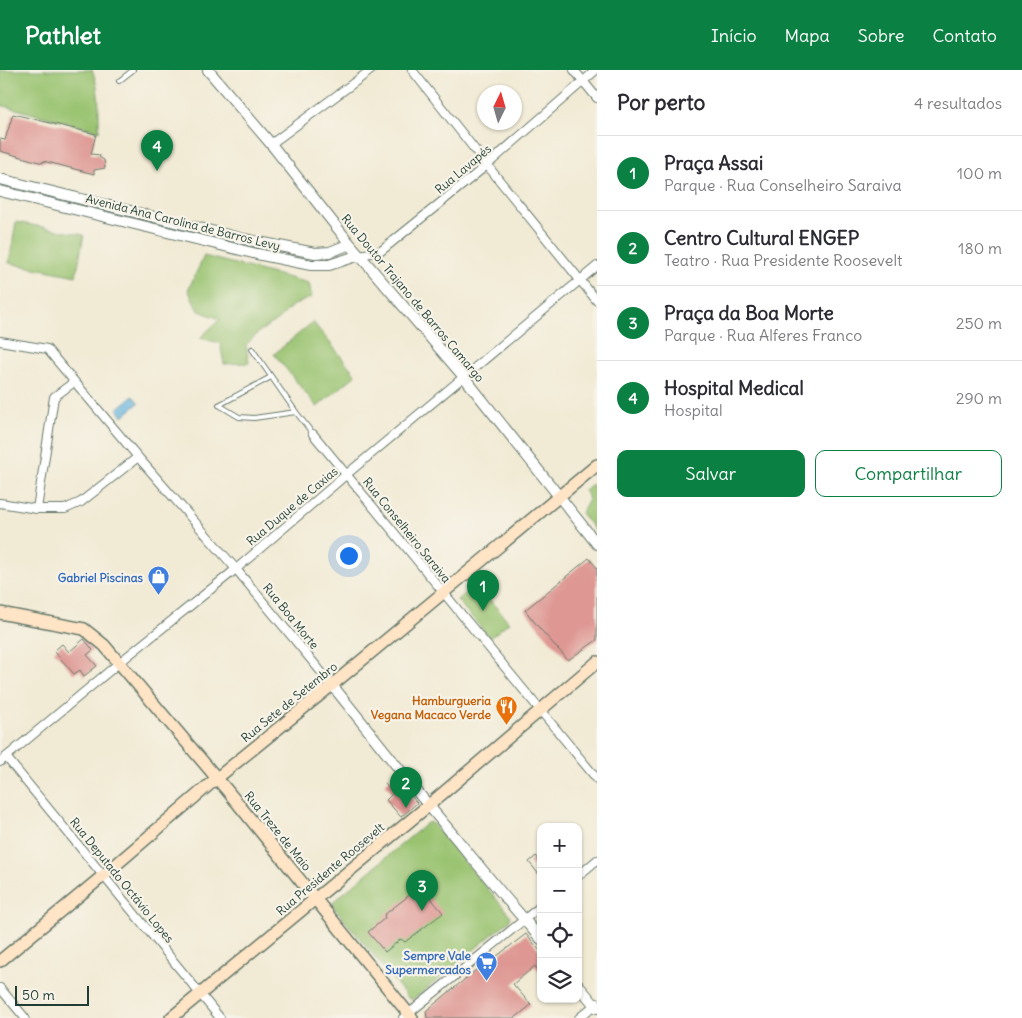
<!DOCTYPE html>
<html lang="pt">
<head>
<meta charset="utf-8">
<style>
  :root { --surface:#fff; --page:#f2f2f3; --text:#2b2b33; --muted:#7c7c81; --line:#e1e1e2; --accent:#0b8043 }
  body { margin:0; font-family:Delius,sans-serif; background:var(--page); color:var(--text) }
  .controls { position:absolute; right:15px; bottom:15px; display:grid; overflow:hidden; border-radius:10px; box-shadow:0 1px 4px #0004 }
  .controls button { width:45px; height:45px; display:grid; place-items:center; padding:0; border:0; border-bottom:1px solid var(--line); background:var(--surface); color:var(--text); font:25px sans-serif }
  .compass { position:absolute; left:477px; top:15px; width:45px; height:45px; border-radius:50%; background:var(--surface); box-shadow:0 1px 4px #0004; rotate:5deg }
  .scale { position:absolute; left:15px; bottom:12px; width:74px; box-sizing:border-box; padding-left:5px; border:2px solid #1f3d34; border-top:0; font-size:14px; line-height:18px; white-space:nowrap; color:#1f3d34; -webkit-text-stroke:4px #f7f3e8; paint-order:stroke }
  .you { position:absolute; left:348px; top:485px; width:18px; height:18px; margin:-12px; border:4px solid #fff; border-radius:50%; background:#1a73e8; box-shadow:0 0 0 8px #1a73e833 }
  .badge { display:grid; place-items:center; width:32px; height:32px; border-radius:50%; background:var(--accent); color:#fff; font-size:16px; font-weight:700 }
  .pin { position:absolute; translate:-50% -41px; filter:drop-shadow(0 1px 2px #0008) }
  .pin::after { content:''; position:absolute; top:26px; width:18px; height:15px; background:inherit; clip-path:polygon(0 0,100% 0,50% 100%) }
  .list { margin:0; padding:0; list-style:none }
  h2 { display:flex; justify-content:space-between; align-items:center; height:65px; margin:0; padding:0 20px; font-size:21px }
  h2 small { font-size:16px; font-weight:400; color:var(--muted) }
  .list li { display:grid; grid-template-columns:32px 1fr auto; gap:15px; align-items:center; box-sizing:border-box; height:75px; padding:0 20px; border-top:1px solid var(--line) }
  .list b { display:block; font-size:19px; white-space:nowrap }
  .list p { margin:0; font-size:16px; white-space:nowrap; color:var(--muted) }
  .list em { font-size:16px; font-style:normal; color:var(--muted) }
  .actions { display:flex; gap:10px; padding:15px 20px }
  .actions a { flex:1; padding:11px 0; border:1px solid var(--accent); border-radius:10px; text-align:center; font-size:18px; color:var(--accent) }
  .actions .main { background:var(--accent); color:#fff }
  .icon { flex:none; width:28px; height:28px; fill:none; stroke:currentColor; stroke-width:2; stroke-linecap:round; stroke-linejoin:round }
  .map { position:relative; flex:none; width:597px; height:948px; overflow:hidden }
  header { display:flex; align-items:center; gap:30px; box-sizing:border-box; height:70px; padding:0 25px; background:var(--accent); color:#fff }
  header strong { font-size:24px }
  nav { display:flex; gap:28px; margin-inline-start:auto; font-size:18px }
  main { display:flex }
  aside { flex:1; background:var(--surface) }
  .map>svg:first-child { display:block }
  .green { fill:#99c36f; stroke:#5c8052 }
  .water { fill:#63b3dd; stroke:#417888 }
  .building { fill:#de9793 }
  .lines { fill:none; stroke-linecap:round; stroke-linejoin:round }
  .service-casing { stroke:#687a6c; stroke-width:6 }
  .minor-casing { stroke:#687a6c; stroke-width:10 }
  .tertiary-casing { stroke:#687a6c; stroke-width:12 }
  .secondary-casing { stroke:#687a6c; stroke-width:14 }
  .service { stroke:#fff; stroke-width:4 }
  .minor { stroke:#fff; stroke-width:8 }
  .tertiary { stroke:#fff; stroke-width:10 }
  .secondary { stroke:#ffe4c6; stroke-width:11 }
  .labels { text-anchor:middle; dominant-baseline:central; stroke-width:4.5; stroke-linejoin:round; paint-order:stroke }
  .street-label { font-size:12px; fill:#1f3d34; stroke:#f7f3e8 }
  .shop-label { font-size:12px; font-weight:bold; fill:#366cbe; stroke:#f7f3e8; text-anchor:end }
  .food-label { font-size:12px; font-weight:bold; fill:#c56008; stroke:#f7f3e8; text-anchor:end }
</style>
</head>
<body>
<header>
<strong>Pathlet</strong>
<nav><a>Início</a><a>Mapa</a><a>Sobre</a><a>Contato</a></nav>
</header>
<main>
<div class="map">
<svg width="597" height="948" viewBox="0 0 597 948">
  <rect width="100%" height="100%" fill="#f7f3e8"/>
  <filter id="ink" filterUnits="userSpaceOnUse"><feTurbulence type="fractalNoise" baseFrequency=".02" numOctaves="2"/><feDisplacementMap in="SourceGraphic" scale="10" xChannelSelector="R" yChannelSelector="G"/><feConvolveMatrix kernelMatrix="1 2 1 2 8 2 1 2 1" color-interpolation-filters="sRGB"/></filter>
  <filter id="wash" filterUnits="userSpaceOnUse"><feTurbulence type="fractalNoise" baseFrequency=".0096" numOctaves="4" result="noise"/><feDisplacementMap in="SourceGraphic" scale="20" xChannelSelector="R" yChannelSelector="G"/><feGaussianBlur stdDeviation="1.12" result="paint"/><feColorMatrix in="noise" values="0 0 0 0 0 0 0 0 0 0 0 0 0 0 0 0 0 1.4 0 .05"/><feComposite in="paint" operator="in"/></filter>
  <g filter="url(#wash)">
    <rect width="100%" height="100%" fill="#f1ead4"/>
    <g class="green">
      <path d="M0,0H92C100,17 99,43 99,61L0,35Z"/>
      <polygon points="16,152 84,165 76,206 9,193"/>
      <polygon points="204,186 309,213 312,227 292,236 278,250 260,261 246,275 249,293 224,294 220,273 200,268 220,249 199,241 188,220"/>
      <polygon points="313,252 356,305 317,337 274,284"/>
      <polygon points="597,411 597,463 581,443 589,429 584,420"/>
      <polygon points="476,514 509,552 490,568 457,530"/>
      <polygon points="431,752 510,845 510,850 414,929 409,929 334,837 333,832 427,753"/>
    </g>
    <polygon class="water" points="133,326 139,333 123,346 117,339"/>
    <g id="blocks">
      <g class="building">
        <polygon points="13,44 96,64 91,84 100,85 99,87 104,90 105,98 94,100 94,104 43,91 43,93 0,81 0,69 5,70"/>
        <polygon points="589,488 597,498 597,570 568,590 540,559 525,540"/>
        <polygon points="84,569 93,580 87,585 97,596 84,606 80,600 74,604 54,581 62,574 69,582"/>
        <polygon points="394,706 417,733 401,747 386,730 393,723 385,714"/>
        <polygon points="536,786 541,792 541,807 529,792"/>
        <polygon points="421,816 443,843 405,872 401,869 385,882 368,862 385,848 384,845"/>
        <polygon points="526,864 541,882 541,904 535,896 513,914 531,935 515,948 427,948 426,941 492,887 493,889"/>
      </g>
    </g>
  </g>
  <g filter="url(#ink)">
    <use href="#blocks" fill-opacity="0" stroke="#687a6c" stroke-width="1"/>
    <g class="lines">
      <defs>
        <g id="service">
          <polyline points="119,11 133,0"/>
          <polyline points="252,279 296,342 313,364"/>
          <polyline points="219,335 239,347 254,348 296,342"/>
          <polyline points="219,335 271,307"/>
        </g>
        <g id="minor">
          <polyline points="412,0 487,95 597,231"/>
          <polyline points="574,0 597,28"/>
          <polyline points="271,74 371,0"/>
          <polyline points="360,185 381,181 487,95 596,0"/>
          <polyline points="0,271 47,279 138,387 236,499 332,615"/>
          <polyline points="313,364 597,709"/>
          <polyline points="0,433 37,439 65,439 81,432 138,387"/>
          <polyline points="37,439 54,327 74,312"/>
          <polyline points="6,687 220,948"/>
          <polyline points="0,692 119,593 236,499 347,404 597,196"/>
          <polyline points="578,806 597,790"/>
          <polyline points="0,918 25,948"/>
          <polyline points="403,948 541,836"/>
          <polyline points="579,948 597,933"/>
        </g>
        <g id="tertiary">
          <polyline points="208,0 271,74 350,174 464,307 597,474"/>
          <polyline points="0,109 244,169 315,183 330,182 350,174"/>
          <polyline points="0,121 257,184 311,195 329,195 360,185"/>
          <polyline points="332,615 420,725 504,826 541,869"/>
          <polyline points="578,915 597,938"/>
        </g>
        <g id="secondary">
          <polyline points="0,543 84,559 104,575 226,719 412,948"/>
          <polyline points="0,891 104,805 217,708 332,615 597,395"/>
          <polyline points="171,948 429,735 597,592"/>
        </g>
      </defs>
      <use href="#service" class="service-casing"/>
      <use href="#minor" class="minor-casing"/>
      <use href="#tertiary" class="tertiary-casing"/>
      <use href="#secondary" class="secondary-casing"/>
      <use href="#service" class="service"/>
      <use href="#minor" class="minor"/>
      <use href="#tertiary" class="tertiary"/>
      <use href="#secondary" class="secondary"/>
    </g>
  </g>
  <defs>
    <symbol id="shop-pin" viewBox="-11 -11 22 30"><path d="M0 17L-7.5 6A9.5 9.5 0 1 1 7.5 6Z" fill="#3f7fe0" stroke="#f7f3e8"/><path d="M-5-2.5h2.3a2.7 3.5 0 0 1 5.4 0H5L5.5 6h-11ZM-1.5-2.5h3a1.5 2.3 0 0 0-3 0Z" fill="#fff"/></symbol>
    <symbol id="restaurant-pin" viewBox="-11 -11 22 30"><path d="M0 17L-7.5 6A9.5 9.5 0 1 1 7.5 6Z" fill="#e8710a" stroke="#f7f3e8"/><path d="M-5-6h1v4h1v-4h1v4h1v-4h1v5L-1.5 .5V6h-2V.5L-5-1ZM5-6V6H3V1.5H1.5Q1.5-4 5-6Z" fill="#fff"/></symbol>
    <symbol id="supermarket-pin" viewBox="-11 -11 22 30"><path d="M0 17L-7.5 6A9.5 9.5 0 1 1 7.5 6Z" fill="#3f7fe0" stroke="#f7f3e8"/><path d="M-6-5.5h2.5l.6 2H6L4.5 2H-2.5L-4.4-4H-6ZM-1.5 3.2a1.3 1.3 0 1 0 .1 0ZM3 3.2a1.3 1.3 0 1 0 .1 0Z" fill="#fff"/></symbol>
  </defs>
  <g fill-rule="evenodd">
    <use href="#shop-pin" x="146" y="494" width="25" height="34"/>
    <use href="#restaurant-pin" x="494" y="624" width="25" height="34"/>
    <use href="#supermarket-pin" x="474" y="880" width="25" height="34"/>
  </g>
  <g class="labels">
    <g class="street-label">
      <text transform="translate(463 99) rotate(-40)">Rua Lavapés</text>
      <text transform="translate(183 152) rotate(14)">Avenida Ana Carolina de Barros Levy</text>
      <text transform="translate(413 228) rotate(50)">Rua Doutor Trajano de Barros Camargo</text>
      <text transform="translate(292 436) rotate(-40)">Rua Duque de Caxias</text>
      <text transform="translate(407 460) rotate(51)">Rua Conselheiro Saraiva</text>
      <text transform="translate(291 546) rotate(51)">Rua Boa Morte</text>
      <text transform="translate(289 632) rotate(-39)">Rua Sete de Setembro</text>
      <text transform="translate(278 761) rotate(51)">Rua Treze de Maio</text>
      <text transform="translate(330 799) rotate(-40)">Rua Presidente Roosevelt</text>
      <text transform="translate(122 810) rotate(51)">Rua Deputado Octávio Lopes</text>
    </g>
    <g class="shop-label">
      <text x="143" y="507">Gabriel Piscinas</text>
      <text x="471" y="885">Sempre Vale<tspan x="471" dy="14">Supermercados</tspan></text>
    </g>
    <g class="food-label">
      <text x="491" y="630">Hamburgueria<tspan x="491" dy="14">Vegana Macaco Verde</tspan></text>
    </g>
  </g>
</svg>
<div class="controls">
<button>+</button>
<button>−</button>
<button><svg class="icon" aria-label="locate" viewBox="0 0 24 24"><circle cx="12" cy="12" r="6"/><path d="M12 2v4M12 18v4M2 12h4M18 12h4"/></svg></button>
<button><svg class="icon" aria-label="layers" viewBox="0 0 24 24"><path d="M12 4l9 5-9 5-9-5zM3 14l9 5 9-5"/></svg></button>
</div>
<svg class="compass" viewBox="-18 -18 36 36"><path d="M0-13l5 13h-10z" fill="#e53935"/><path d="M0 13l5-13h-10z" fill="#7c7c81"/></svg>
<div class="scale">50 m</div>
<div class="you"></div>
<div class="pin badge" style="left:483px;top:541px">1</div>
<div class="pin badge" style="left:406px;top:738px">2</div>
<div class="pin badge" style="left:422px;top:841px">3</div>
<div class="pin badge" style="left:157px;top:101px">4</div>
</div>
<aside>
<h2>Por perto<small>4 resultados</small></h2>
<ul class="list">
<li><span class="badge">1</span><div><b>Praça Assai</b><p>Parque · Rua Conselheiro Saraiva</p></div><em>100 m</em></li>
<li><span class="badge">2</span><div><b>Centro Cultural ENGEP</b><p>Teatro · Rua Presidente Roosevelt</p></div><em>180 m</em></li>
<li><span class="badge">3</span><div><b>Praça da Boa Morte</b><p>Parque · Rua Alferes Franco</p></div><em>250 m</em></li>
<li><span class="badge">4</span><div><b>Hospital Medical</b><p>Hospital</p></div><em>290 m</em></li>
</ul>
<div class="actions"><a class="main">Salvar</a><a>Compartilhar</a></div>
</aside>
</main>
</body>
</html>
